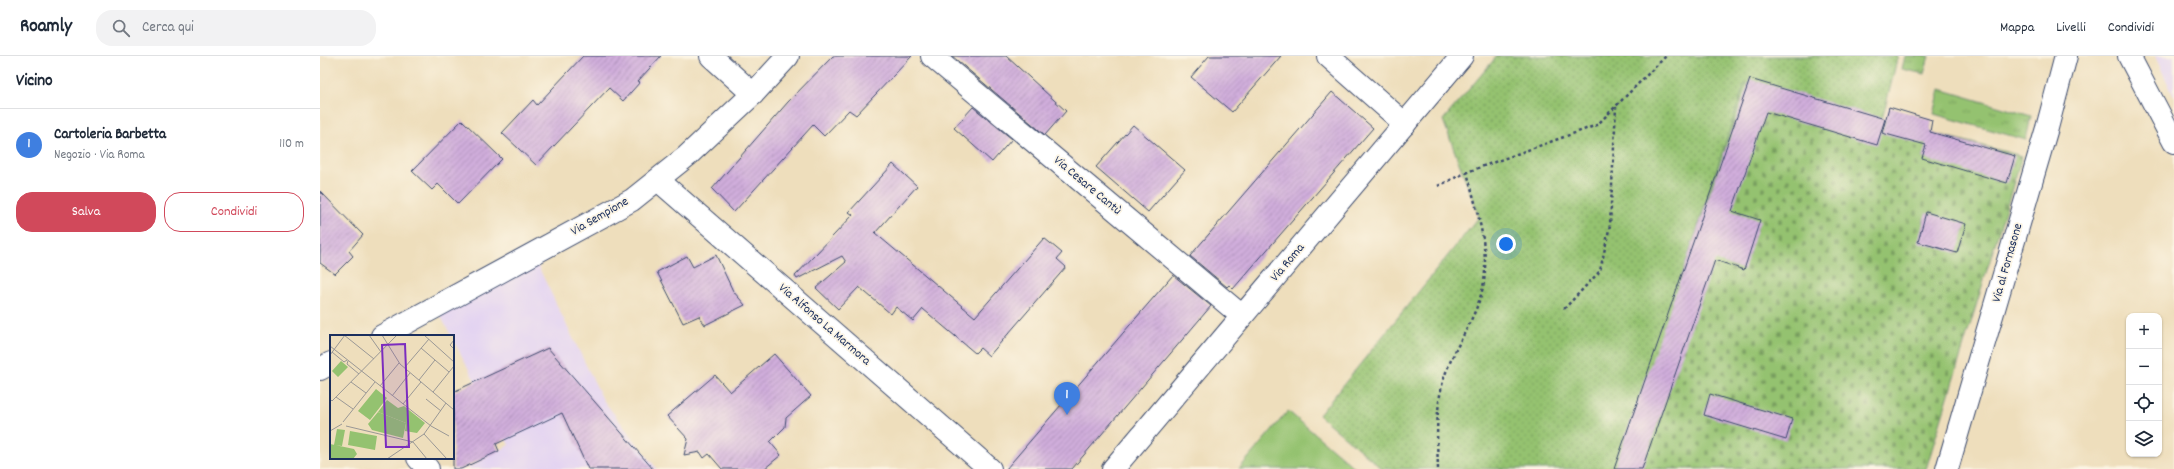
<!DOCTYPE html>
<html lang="it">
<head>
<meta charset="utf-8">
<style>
  :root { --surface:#fff; --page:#f2f2f3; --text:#1f2937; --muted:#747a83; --line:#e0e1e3; --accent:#d1495b }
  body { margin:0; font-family:Dekko,sans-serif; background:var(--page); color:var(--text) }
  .controls { position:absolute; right:12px; bottom:12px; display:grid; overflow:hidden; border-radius:8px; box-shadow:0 1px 3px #0004 }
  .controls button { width:36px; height:36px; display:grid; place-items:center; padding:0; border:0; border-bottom:1px solid var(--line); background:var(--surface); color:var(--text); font:20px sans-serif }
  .you { position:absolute; left:1186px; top:188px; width:14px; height:14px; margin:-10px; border:3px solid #fff; border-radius:50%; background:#1a73e8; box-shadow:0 0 0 6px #1a73e833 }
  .badge { display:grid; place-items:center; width:26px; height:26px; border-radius:50%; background:var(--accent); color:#fff; font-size:13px; font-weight:700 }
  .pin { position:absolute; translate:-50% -33px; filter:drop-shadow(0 1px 2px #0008) }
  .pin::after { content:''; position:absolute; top:21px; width:14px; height:12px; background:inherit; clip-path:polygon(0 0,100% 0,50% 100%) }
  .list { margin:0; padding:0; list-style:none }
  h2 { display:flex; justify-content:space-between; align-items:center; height:52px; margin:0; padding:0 16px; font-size:17px }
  h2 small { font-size:13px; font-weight:400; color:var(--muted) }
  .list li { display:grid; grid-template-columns:26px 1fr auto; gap:12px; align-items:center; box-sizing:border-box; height:72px; padding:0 16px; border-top:1px solid var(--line) }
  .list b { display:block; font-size:15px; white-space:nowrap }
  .list p { margin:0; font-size:13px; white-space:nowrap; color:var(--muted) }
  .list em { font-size:13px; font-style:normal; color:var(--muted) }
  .actions { display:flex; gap:8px; padding:12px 16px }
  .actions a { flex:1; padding:9px 0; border:1px solid var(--accent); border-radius:16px; text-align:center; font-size:14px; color:var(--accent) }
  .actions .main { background:var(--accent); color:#fff }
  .icon { flex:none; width:22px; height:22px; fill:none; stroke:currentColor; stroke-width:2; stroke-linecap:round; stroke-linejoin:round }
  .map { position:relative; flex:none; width:1854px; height:413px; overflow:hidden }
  header { display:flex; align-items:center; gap:24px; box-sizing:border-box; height:56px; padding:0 20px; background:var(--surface); border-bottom:1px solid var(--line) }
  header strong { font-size:19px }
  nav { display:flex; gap:22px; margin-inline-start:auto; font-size:14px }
  .search { width:280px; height:36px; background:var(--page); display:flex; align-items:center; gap:10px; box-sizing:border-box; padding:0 14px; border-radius:16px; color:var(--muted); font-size:15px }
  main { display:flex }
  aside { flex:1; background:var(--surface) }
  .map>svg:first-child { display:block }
  .built { fill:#e3d3f2 }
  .grass { fill:url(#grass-tufts); stroke:#587867 }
  .cemetery { fill:url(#cemetery-stones); stroke:#587867 }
  .park { fill:url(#park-dots); stroke:#587867 }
  .pitch { fill:#94c270; stroke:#587867 }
  .building { fill:url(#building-hatch) }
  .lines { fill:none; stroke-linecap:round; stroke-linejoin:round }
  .street-casing { stroke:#3b496c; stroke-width:24 }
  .secondary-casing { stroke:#3b496c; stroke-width:24 }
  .primary-casing { stroke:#3b496c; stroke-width:24 }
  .path { stroke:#3b496c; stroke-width:2.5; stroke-dasharray:3 3; stroke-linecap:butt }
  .street { stroke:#fff; stroke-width:22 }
  .secondary { stroke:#fff; stroke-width:22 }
  .primary { stroke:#fff; stroke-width:22 }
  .labels { text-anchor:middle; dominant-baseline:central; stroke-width:3.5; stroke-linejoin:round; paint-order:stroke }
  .street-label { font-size:13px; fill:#1b2f5e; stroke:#fcf5e5 }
  .inset-road { fill:none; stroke:#9a9896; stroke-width:1 }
  .view { fill:#7b2cbf; fill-opacity:0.15; stroke:#7b2cbf; stroke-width:2 }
  .inset-edge { fill:none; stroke:#1b2f5e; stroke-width:2 }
</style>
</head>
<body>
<header>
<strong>Roamly</strong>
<div class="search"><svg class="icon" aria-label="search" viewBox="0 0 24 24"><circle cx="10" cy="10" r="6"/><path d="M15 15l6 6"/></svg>Cerca qui</div>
<nav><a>Mappa</a><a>Livelli</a><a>Condividi</a></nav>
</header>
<main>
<aside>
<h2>Vicino<small></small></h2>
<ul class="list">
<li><span class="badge" style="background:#3f7fe0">1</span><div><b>Cartoleria Barbetta</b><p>Negozio · Via Roma</p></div><em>110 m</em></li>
</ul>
<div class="actions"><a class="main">Salva</a><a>Condividi</a></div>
</aside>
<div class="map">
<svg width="1854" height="413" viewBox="0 0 1854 413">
  <defs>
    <pattern id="grass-tufts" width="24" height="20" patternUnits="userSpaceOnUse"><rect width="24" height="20" fill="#94c270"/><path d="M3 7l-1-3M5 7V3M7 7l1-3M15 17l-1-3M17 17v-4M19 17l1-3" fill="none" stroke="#789e5f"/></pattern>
    <pattern id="cemetery-stones" width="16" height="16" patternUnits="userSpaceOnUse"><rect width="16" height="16" fill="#94c270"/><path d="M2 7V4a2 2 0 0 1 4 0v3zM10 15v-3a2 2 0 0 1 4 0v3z" fill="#789e5f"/></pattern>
    <pattern id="park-dots" width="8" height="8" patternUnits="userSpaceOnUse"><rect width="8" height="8" fill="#94c270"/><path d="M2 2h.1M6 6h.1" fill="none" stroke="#789e5f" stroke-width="1.8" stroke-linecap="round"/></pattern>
    <pattern id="building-hatch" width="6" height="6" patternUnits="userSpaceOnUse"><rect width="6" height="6" fill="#d0addb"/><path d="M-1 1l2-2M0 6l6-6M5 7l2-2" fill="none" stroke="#a88db5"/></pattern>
  </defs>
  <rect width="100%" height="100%" fill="#fcf5e5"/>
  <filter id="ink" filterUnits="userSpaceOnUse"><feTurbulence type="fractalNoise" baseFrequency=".025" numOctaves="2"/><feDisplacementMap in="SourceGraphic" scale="8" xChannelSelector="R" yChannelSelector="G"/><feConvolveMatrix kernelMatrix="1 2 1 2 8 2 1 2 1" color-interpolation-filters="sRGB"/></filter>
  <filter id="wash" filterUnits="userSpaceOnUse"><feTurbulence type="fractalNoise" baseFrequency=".012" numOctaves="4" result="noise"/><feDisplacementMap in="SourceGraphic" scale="16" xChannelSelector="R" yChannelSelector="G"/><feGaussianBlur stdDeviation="0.9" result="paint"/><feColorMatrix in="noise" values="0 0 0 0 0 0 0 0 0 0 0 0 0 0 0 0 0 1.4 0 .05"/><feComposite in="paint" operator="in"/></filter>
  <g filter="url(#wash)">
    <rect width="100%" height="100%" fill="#eedebc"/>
    <g class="built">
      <polygon points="1835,0 1854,0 1854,41"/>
      <polygon points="215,204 283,344 337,413 146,413 189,389 119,257"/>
    </g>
    <g class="grass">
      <polygon points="1585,0 1609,0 1604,18 1582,13"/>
      <polygon points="1620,33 1711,60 1706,84 1614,58"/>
    </g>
    <polygon class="cemetery" points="1425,28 1702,100 1606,413 1298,413"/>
    <polygon class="park" points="1177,0 1578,0 1562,64 1425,28 1298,413 1062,413 999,359 1159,161 1123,64"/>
    <polygon class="pitch" points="968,355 1036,413 919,413"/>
    <g id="blocks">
      <g class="building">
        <polygon points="263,0 341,0 318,25 320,26 303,45 289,32 216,109 182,77 213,44 217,49"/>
        <polygon points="513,0 592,0 536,59 529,54 504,80 493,69 414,156 392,133 468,46"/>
        <polygon points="632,0 686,0 746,55 725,79"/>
        <polygon points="889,0 961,0 912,56 871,21"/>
        <polygon points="1430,23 1565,63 1557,89 1446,56 1412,155 1440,164 1424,214 1395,204 1322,413 1294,413"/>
        <polygon points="1012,36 1053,72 913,233 909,229 907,231 870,200"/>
        <polygon points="653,51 692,83 672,106 634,72"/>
        <polygon points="1569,51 1612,64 1610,76 1695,100 1687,127 1602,102 1606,89 1562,77"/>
        <polygon points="142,64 182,103 138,148 118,128 112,134 92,115"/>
        <polygon points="813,69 865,114 828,156 776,111"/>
        <polygon points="573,108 597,130 555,177 655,261 724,182 742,197 737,203 746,211 669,300 660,292 655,297 603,253 593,265 576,251 571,258 539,231 518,253 496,232 526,206 522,200 477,223 475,220 533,159 529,156"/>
        <polygon points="0,135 43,179 29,195 33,200 15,218 0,207"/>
        <polygon points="1606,156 1646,168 1637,197 1598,186"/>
        <polygon points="396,199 413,235 425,249 385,269 379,260 363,267 337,216 367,200 373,211"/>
        <polygon points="853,219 891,250 752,413 686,413"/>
        <polygon points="228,292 294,368 333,413 268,413 242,357 176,388 179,395 141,413 133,413 133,336"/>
        <polygon points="454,298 491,340 466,362 465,371 450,386 461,399 444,413 402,413 389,398 384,402 380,396 364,399 368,383 347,360 395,319 410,336"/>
        <polygon points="1390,338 1472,363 1466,384 1384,359"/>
      </g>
    </g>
  </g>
  <g filter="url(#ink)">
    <use href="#blocks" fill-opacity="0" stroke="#3b496c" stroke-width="1"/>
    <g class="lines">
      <defs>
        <g id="street">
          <polyline points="391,0 433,38"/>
          <polyline points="612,0 922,260"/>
          <polyline points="1008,0 1085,68"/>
          <polyline points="1809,0 1854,86"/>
          <polyline points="338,124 670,413"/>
          <polyline points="98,402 108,413"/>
          <polyline points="1627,413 1727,72 1746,0"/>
        </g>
        <polyline id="secondary" points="793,413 1142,0"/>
        <g id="primary">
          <polyline points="62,280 312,144 367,100 433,38 468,0"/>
          <polyline points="0,313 11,307"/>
        </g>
      </defs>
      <use href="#street" class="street-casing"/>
      <use href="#secondary" class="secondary-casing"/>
      <use href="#primary" class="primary-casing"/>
      <g class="path">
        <polyline points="1118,130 1147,116"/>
        <polyline points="1244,253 1280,215 1290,169 1296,51"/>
        <path d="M1118,413C1117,382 1115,349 1125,319C1137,284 1164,253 1165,214C1166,181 1155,148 1147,116L1277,69L1346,0"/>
      </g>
      <use href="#street" class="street"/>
      <use href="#secondary" class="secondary"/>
      <use href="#primary" class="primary"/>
    </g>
  </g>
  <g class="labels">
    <g class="street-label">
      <text transform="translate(767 130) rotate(40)">Via Cesare Cantù</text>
      <text transform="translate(280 161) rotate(-30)">Via Sempione</text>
      <text transform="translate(968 207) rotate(-50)">Via Roma</text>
      <text transform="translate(1688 207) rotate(-74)">Via al Fornasone</text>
      <text transform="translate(504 269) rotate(41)">Via Alfonso La Marmora</text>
    </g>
  </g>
  <g transform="translate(10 279)">
    <rect width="124" height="124" fill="#eedebc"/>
    <path d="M48,77L76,88L73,103L42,95L38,89Z" fill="#94c270"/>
    <path d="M11,26L18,32L8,42L2,36ZM57,65L68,73L74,71L95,88L87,98L75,96L76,88L48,77Z" fill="#94c270"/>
    <path d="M46,54L57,63L40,85L28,76ZM7,94L15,95L12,111L4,110ZM20,96L47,101L45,115L18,110ZM0,109L24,114L27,119L23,124H0Z" fill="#94c270"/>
    <path class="inset-road" d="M14,0L44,24M39,0L51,17M52,0L70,29L124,75M94,0L124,27M124,5L120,10L124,14M0,11L101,91L119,101M91,13L119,37M2,17L14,27L17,25M0,20L15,0M18,26L17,29L29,39M75,32L99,4M89,45L105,25M21,47L36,58M50,51L69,28M103,57L124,31M62,61L80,38M6,62L23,74M0,64L2,66L6,62L67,0M96,64L111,76M73,69L91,47M13,87L45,47M16,91L83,107L97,124M0,96L12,89M94,99L117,124M57,124L94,99L116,68"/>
    <path class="view" d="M75,9L79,112H56L52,10Z"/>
    <rect width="124" height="124" class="inset-edge"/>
  </g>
</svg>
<div class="controls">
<button>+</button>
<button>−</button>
<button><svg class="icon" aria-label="locate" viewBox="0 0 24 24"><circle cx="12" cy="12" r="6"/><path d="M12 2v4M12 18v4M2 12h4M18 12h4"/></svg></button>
<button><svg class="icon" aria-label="layers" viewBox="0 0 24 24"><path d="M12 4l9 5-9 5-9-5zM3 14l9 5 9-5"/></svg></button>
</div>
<div class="you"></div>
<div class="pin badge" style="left:747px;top:359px;background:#3f7fe0">1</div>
</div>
</main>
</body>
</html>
